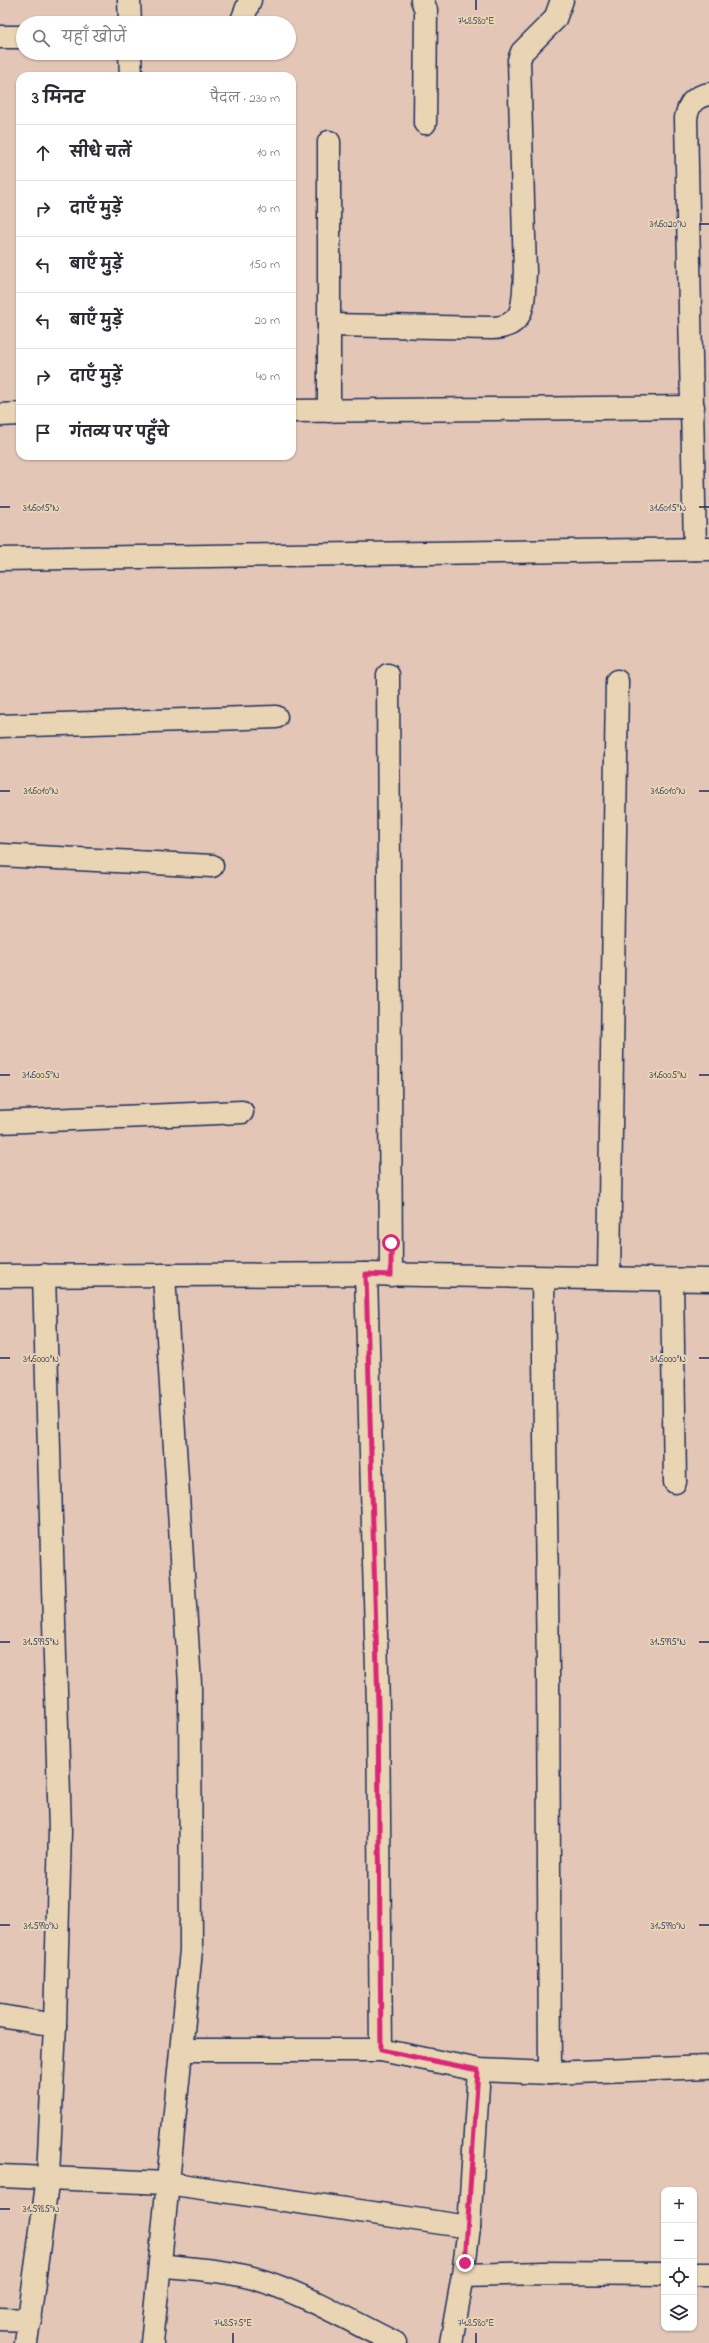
<!DOCTYPE html>
<html lang="hi">
<head>
<meta charset="utf-8">
<style>
  :root { --surface:#fff; --page:#f2f2f3; --text:#2b2b33; --muted:#7c7c81; --line:#e1e1e2 }
  body { margin:0; font-family:"Indie Flower","Playpen Sans Deva",sans-serif; background:var(--page); color:var(--text) }
  .controls { position:absolute; right:12px; bottom:12px; display:grid; overflow:hidden; border-radius:8px; box-shadow:0 1px 3px #0004 }
  .controls button { width:36px; height:36px; display:grid; place-items:center; padding:0; border:0; border-bottom:1px solid var(--line); background:var(--surface); color:var(--text); font:20px sans-serif }
  .stop { position:absolute; width:12px; height:12px; margin:-9px; border:3px solid #db2777; border-radius:50%; background:#fff }
  .stop.end { background:#db2777; border-color:#fff; box-shadow:0 1px 4px #0008 }
  .list { margin:0; padding:0; list-style:none }
  h2 { display:flex; justify-content:space-between; align-items:center; height:52px; margin:0; padding:0 16px; font-size:17px }
  h2 small { font-size:13px; font-weight:400; color:var(--muted) }
  .list li { display:grid; grid-template-columns:26px 1fr auto; gap:12px; align-items:center; box-sizing:border-box; height:56px; padding:0 16px; border-top:1px solid var(--line) }
  .list b { display:block; font-size:15px; white-space:nowrap }
  .list em { font-size:13px; font-style:normal; color:var(--muted) }
  .icon { flex:none; width:22px; height:22px; fill:none; stroke:currentColor; stroke-width:2; stroke-linecap:round; stroke-linejoin:round }
  .map { position:relative; flex:none; width:709px; height:2343px; overflow:hidden }
  .search { position:absolute; background:var(--surface); box-shadow:0 1px 3px #0004; left:16px; top:16px; width:280px; height:44px; display:flex; align-items:center; gap:10px; box-sizing:border-box; padding:0 14px; border-radius:22px; color:var(--muted); font-size:15px }
  .panel { position:absolute; background:var(--surface); box-shadow:0 1px 3px #0004; left:16px; top:72px; width:280px; height:388px; border-radius:12px }
  .map>svg:first-child { display:block }
  .lines { fill:none; stroke-linecap:round; stroke-linejoin:round }
  .street-casing { stroke:#1b2f5e; stroke-width:25 }
  .street { stroke:#e9d4b3; stroke-width:22 }
  .route { stroke:#db2777; stroke-width:5 }
  .ticks { fill:none; stroke:#1b2f5e; stroke-width:1.5 }
  .ticks-label { font-size:10px; text-anchor:middle; fill:#1b2f5e; stroke:#e9d4b3; stroke-width:4; stroke-linejoin:round; paint-order:stroke }
</style>
</head>
<body>
<div class="map">
<svg width="709" height="2343" viewBox="0 0 709 2343">
  <rect width="100%" height="100%" fill="#e4c6b7"/>
  <filter id="ink" filterUnits="userSpaceOnUse"><feTurbulence type="fractalNoise" baseFrequency=".025" numOctaves="2"/><feDisplacementMap in="SourceGraphic" scale="8" xChannelSelector="R" yChannelSelector="G"/><feConvolveMatrix kernelMatrix="1 2 1 2 8 2 1 2 1" color-interpolation-filters="sRGB"/></filter>
  <g filter="url(#ink)">
    <g class="lines">
      <defs>
        <g id="street">
          <polyline points="129,0 130,23"/>
          <polyline points="422,0 426,10 425,123"/>
          <polyline points="241,23 250,0"/>
          <polyline points="0,37 23,37"/>
          <polyline points="130,53 131,76"/>
          <polyline points="329,142 329,411"/>
          <path d="M329,325L492,328C527,327 523,301 525,272L519,60L522,52L555,19L562,0"/>
          <polyline points="292,411 693,407"/>
          <polyline points="0,415 20,414"/>
          <path d="M695,549L686,118C689,103 694,97 709,94"/>
          <polyline points="0,559 709,549"/>
          <polyline points="388,675 391,1275"/>
          <polyline points="0,726 276,717"/>
          <polyline points="0,855 212,866"/>
          <polyline points="0,1122 242,1112"/>
          <polyline points="366,1274 378,1706 381,2050"/>
          <polyline points="0,1276 366,1274 709,1280"/>
          <polyline points="543,1278 548,1674 550,2073"/>
          <polyline points="609,1278 617,681"/>
          <polyline points="672,1280 675,1482"/>
          <polyline points="0,2016 55,2025"/>
          <polyline points="182,2050 381,2050 479,2070 550,2073 709,2067"/>
          <polyline points="0,2176 167,2183 469,2227"/>
          <path d="M160,2265C190,2269 224,2270 253,2278C302,2292 350,2321 395,2343"/>
          <polyline points="694,2274 709,2274"/>
          <polyline points="463,2275 544,2273 664,2274"/>
          <polyline points="0,2319 30,2320"/>
          <polyline points="26,2343 48,2177 55,2025 60,1831 44,1275"/>
          <polyline points="152,2343 191,1950 190,1684 164,1275"/>
          <polyline points="451,2343 463,2275 469,2227 479,2070"/>
        </g>
      </defs>
      <use href="#street" class="street-casing"/>
      <use href="#street" class="street"/>
    </g>
  </g>
  <g class="lines" filter="url(#ink)">
    <polyline class="route" points="391,1243 391,1275 366,1274 378,1706 381,2050 478,2070 465,2263"/>
  </g>
  <path class="ticks" d="M476,0V10M699,224H709M0,507H10M699,507H709M0,791H10M699,791H709M0,1075H10M699,1075H709M0,1358H10M699,1358H709M0,1642H10M699,1642H709M0,1925H10M699,1925H709M0,2209H10M233,2333V2343M476,2333V2343"/>
  <g class="ticks-label">
    <text x="476" y="24">74.8580°E</text>
    <text x="668" y="227">31.6020°N</text>
    <text x="41" y="511">31.6015°N</text>
    <text x="668" y="511">31.6015°N</text>
    <text x="41" y="794">31.6010°N</text>
    <text x="668" y="794">31.6010°N</text>
    <text x="41" y="1078">31.6005°N</text>
    <text x="668" y="1078">31.6005°N</text>
    <text x="41" y="1362">31.6000°N</text>
    <text x="668" y="1362">31.6000°N</text>
    <text x="41" y="1645">31.5995°N</text>
    <text x="668" y="1645">31.5995°N</text>
    <text x="41" y="1929">31.5990°N</text>
    <text x="668" y="1929">31.5990°N</text>
    <text x="41" y="2212">31.5985°N</text>
    <text x="233" y="2326">74.8575°E</text>
    <text x="476" y="2326">74.8580°E</text>
  </g>
</svg>
<div class="controls">
<button>+</button>
<button>−</button>
<button><svg class="icon" aria-label="locate" viewBox="0 0 24 24"><circle cx="12" cy="12" r="6"/><path d="M12 2v4M12 18v4M2 12h4M18 12h4"/></svg></button>
<button><svg class="icon" aria-label="layers" viewBox="0 0 24 24"><path d="M12 4l9 5-9 5-9-5zM3 14l9 5 9-5"/></svg></button>
</div>
<div class="stop" style="left:391px;top:1243px"></div>
<div class="stop end" style="left:465px;top:2263px"></div>
<div class="search"><svg class="icon" aria-label="search" viewBox="0 0 24 24"><circle cx="10" cy="10" r="6"/><path d="M15 15l6 6"/></svg>यहाँ खोजें</div>
<section class="panel">
<h2>3 मिनट<small>पैदल · 230 m</small></h2>
<ul class="list">
<li><svg class="icon" aria-label="ahead" viewBox="0 0 24 24"><path d="M12 20V5M6 11l6-6 6 6"/></svg><div><b>सीधे चलें</b></div><em>10 m</em></li>
<li><svg class="icon" aria-label="right" viewBox="0 0 24 24"><path d="M7 20v-9h11M14 6l5 5-5 5"/></svg><div><b>दाएँ मुड़ें</b></div><em>10 m</em></li>
<li><svg class="icon" aria-label="left" viewBox="0 0 24 24"><path d="M17 20v-9H6M10 6l-5 5 5 5"/></svg><div><b>बाएँ मुड़ें</b></div><em>150 m</em></li>
<li><svg class="icon" aria-label="left" viewBox="0 0 24 24"><path d="M17 20v-9H6M10 6l-5 5 5 5"/></svg><div><b>बाएँ मुड़ें</b></div><em>20 m</em></li>
<li><svg class="icon" aria-label="right" viewBox="0 0 24 24"><path d="M7 20v-9h11M14 6l5 5-5 5"/></svg><div><b>दाएँ मुड़ें</b></div><em>40 m</em></li>
<li><svg class="icon" aria-label="arrive" viewBox="0 0 24 24"><path d="M6 21V4h12l-3 4 3 4H6"/></svg><div><b>गंतव्य पर पहुँचे</b></div></li>
</ul>
</section>
</div>
</body>
</html>
